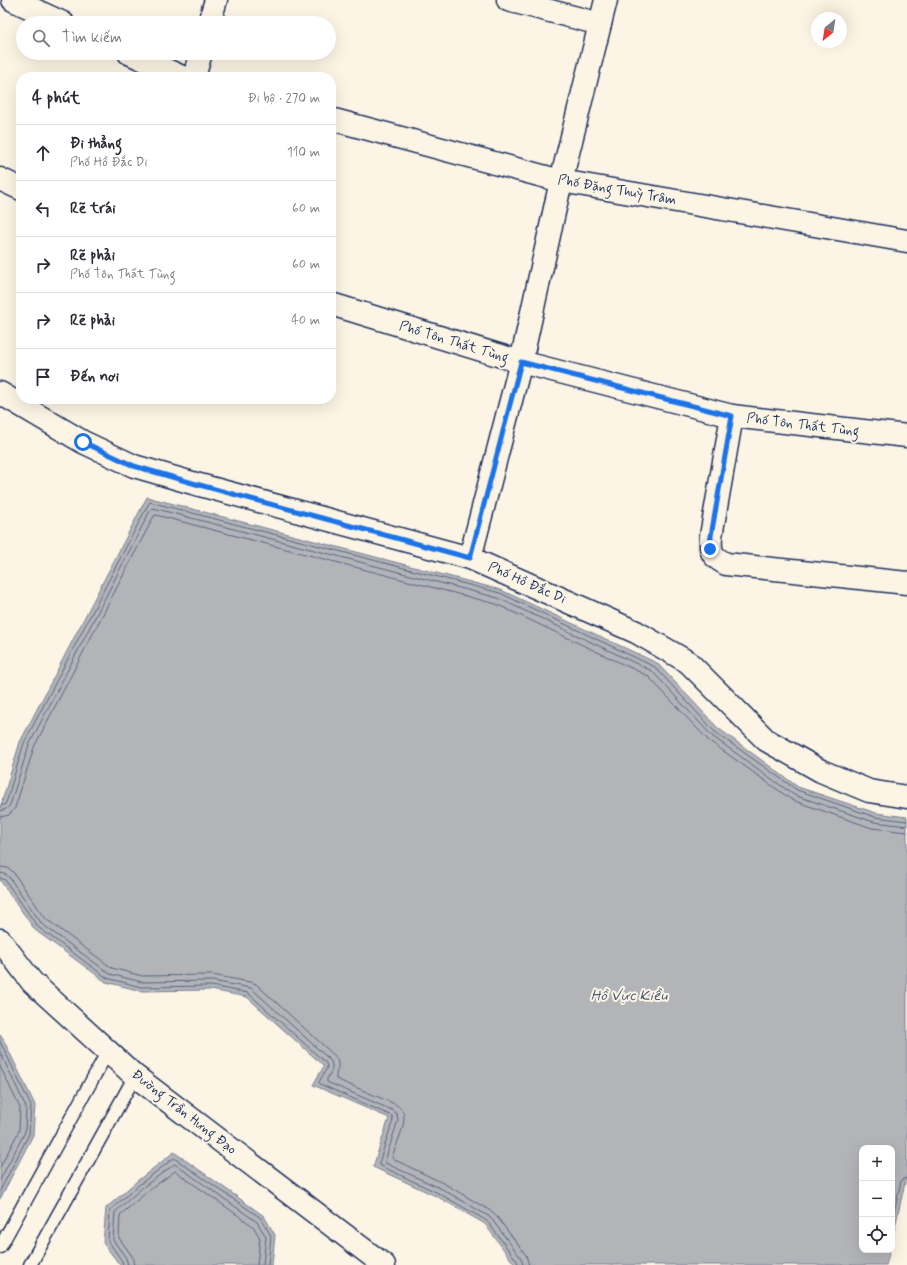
<!DOCTYPE html>
<html lang="vi">
<head>
<meta charset="utf-8">
<style>
  :root { --surface:#fff; --page:#f7f7f7; --text:#2b2b33; --muted:#7c7c81; --line:#e1e1e2 }
  body { margin:0; font-family:Mynerve,sans-serif; background:var(--page); color:var(--text) }
  .controls { position:absolute; right:12px; bottom:12px; display:grid; overflow:hidden; border-radius:8px; box-shadow:0 4px 16px #0002 }
  .controls button { width:36px; height:36px; display:grid; place-items:center; padding:0; border:0; border-bottom:1px solid var(--line); background:var(--surface); color:var(--text); font:20px sans-serif }
  .compass { position:absolute; left:811px; top:12px; width:36px; height:36px; border-radius:50%; background:var(--surface); box-shadow:0 4px 16px #0002; rotate:210deg }
  .stop { position:absolute; width:12px; height:12px; margin:-9px; border:3px solid #1a73e8; border-radius:50%; background:#fff }
  .stop.end { background:#1a73e8; border-color:#fff; box-shadow:0 1px 4px #0008 }
  .list { margin:0; padding:0; list-style:none }
  h2 { display:flex; justify-content:space-between; align-items:center; height:52px; margin:0; padding:0 16px; font-size:17px }
  h2 small { font-size:13px; font-weight:400; color:var(--muted) }
  .list li { display:grid; grid-template-columns:26px 1fr auto; gap:12px; align-items:center; box-sizing:border-box; height:56px; padding:0 16px; border-top:1px solid var(--line) }
  .list b { display:block; font-size:15px; white-space:nowrap }
  .list p { margin:0; font-size:13px; white-space:nowrap; color:var(--muted) }
  .list em { font-size:13px; font-style:normal; color:var(--muted) }
  .icon { flex:none; width:22px; height:22px; fill:none; stroke:currentColor; stroke-width:2; stroke-linecap:round; stroke-linejoin:round }
  .map { position:relative; flex:none; width:907px; height:1265px; overflow:hidden }
  .search { position:absolute; background:var(--surface); box-shadow:0 4px 16px #0002; left:16px; top:16px; width:320px; height:44px; display:flex; align-items:center; gap:10px; box-sizing:border-box; padding:0 14px; border-radius:22px; color:var(--muted); font-size:15px }
  .panel { position:absolute; background:var(--surface); box-shadow:0 4px 16px #0002; left:16px; top:72px; width:320px; height:332px; border-radius:16px }
  .map>svg:first-child { display:block }
  .water { fill:#b2b4b8; stroke:#767f94 }
  .lines { fill:none; stroke-linecap:round; stroke-linejoin:round }
  .shore { stroke:#576482; stroke-width:1 }
  .service-casing { stroke:#1b2f5e; stroke-width:15 }
  .minor-casing { stroke:#1b2f5e; stroke-width:25 }
  .secondary-casing { stroke:#1b2f5e; stroke-width:25 }
  .service { stroke:#fcf5e5; stroke-width:12 }
  .minor { stroke:#fcf5e5; stroke-width:22 }
  .secondary { stroke:#fcf5e5; stroke-width:22 }
  .route { stroke:#1a73e8; stroke-width:5 }
  .labels { text-anchor:middle; dominant-baseline:central; stroke-width:4; stroke-linejoin:round; paint-order:stroke }
  .street-label { font-size:14px; fill:#1b2f5e; stroke:#fcf5e5 }
  .water-label { font-size:15px; font-style:italic; fill:#485779; stroke:#fcf5e5 }
</style>
</head>
<body>
<div class="map">
<svg width="907" height="1265" viewBox="0 0 907 1265">
  <rect width="100%" height="100%" fill="#fcf5e5"/>
  <filter id="ink" filterUnits="userSpaceOnUse"><feTurbulence type="fractalNoise" baseFrequency=".025" numOctaves="2"/><feDisplacementMap in="SourceGraphic" scale="8" xChannelSelector="R" yChannelSelector="G"/><feConvolveMatrix kernelMatrix="1 2 1 2 8 2 1 2 1" color-interpolation-filters="sRGB"/></filter>
  <g filter="url(#ink)">
    <g class="water">
      <polygon points="147,497 501,590 657,663 718,728 798,787 876,813 907,817 907,1174 892,1240 892,1148 862,1148 862,1250 890,1250 886,1265 515,1265 485,1224 438,1197 373,1167 389,1118 313,1085 324,1066 247,997 211,990 141,991 106,982 35,930 0,880 0,808 20,742"/>
      <polygon points="0,1035 3,1039 35,1105 33,1135 0,1199"/>
      <polygon points="174,1152 264,1216 275,1235 272,1265 120,1265 103,1243 106,1208 137,1181"/>
    </g>
    <g class="lines">
      <g class="shore">
        <polyline points="0,806 4,805 6,803 24,743 149,503 150,502 500,593 655,667 715,732 797,790 875,817 907,821"/>
        <polyline points="0,811 6,809 10,805 29,745 151,509 153,508 498,598 652,671 712,736 794,795 874,822 907,826"/>
        <polyline points="0,817 9,815 15,808 34,747 154,516 156,515 496,604 648,676 708,740 792,800 872,828 907,832"/>
        <path d="M0,867L8,868L13,872L46,919L112,968L142,976L212,975L250,982L256,984L335,1056C342,1067 335,1070 336,1079L395,1104C400,1107 404,1111 404,1117C405,1126 395,1148 392,1157L393,1159L445,1184L494,1213L526,1255L529,1265"/>
        <path d="M0,873L5,874L9,877L42,924L110,974L142,982L212,981L251,988L330,1060C335,1068 330,1073 327,1079V1082L392,1110L397,1114L398,1120L385,1161V1163L442,1189L490,1217L521,1258L523,1265"/>
        <polyline points="0,878 5,880 38,927 107,978 141,987 211,986 248,993 326,1063 327,1068 319,1082 320,1084 392,1116 393,1120 379,1163 379,1165 440,1194 487,1221 517,1261 518,1265"/>
        <polyline points="0,1041 31,1106 29,1134 0,1191"/>
        <polyline points="0,1052 26,1107 25,1132 0,1180"/>
        <polyline points="0,1066 20,1108 19,1131 0,1167"/>
        <polyline points="892,1222 901,1181 904,1179 907,1178"/>
        <polyline points="123,1265 122,1261 108,1241 110,1210 140,1184 174,1158 261,1218 271,1236 268,1265"/>
        <polyline points="128,1265 126,1258 113,1240 115,1212 143,1187 175,1164 257,1222 266,1237 263,1265"/>
        <polyline points="134,1265 132,1256 119,1238 120,1215 147,1192 175,1171 253,1226 260,1238 257,1265"/>
      </g>
      <defs>
        <g id="service">
          <polyline points="0,1247 108,1051"/>
          <polyline points="30,1265 135,1076"/>
        </g>
        <g id="minor">
          <polyline points="13,0 63,23"/>
          <polyline points="508,0 600,24"/>
          <polyline points="209,23 216,0"/>
          <polyline points="129,53 182,77"/>
          <polyline points="194,77 201,53"/>
          <polyline points="331,119 561,181 907,241"/>
          <polyline points="0,179 21,189"/>
          <polyline points="331,304 521,362 732,416 907,436"/>
          <polyline points="0,393 83,442 134,466 196,484 470,558 636,632 688,662 766,740 821,771 869,791 907,797"/>
          <path d="M732,416L711,536C710,552 711,556 726,564L907,583"/>
          <polyline points="470,558 521,362 561,181 606,0"/>
        </g>
        <polyline id="secondary" points="0,940 32,982 135,1076 384,1265"/>
      </defs>
      <use href="#service" class="service-casing"/>
      <use href="#minor" class="minor-casing"/>
      <use href="#secondary" class="secondary-casing"/>
      <use href="#service" class="service"/>
      <use href="#minor" class="minor"/>
      <use href="#secondary" class="secondary"/>
    </g>
  </g>
  <g class="lines" filter="url(#ink)">
    <polyline class="route" points="83,442 134,466 196,484 470,558 521,362 732,416 711,536 710,549"/>
  </g>
  <g class="labels">
    <g class="street-label">
      <text transform="translate(617 190) rotate(10)">Phố Đặng Thuỳ Trâm</text>
      <text transform="translate(454 342) rotate(17)">Phố Tôn Thất Tùng</text>
      <text transform="translate(803 425) rotate(7)">Phố Tôn Thất Tùng</text>
      <text transform="translate(527 583) rotate(24)">Phố Hồ Đắc Di</text>
      <text transform="translate(184 1112) rotate(38)">Đường Trần Hưng Đạo</text>
    </g>
    <g class="water-label">
      <text x="629" y="996">Hồ Vực Kiều</text>
    </g>
  </g>
</svg>
<div class="controls">
<button>+</button>
<button>−</button>
<button><svg class="icon" aria-label="locate" viewBox="0 0 24 24"><circle cx="12" cy="12" r="6"/><path d="M12 2v4M12 18v4M2 12h4M18 12h4"/></svg></button>
</div>
<svg class="compass" viewBox="-18 -18 36 36"><path d="M0-13l5 13h-10z" fill="#e53935"/><path d="M0 13l5-13h-10z" fill="#7c7c81"/></svg>
<div class="stop" style="left:83px;top:442px"></div>
<div class="stop end" style="left:710px;top:549px"></div>
<div class="search"><svg class="icon" aria-label="search" viewBox="0 0 24 24"><circle cx="10" cy="10" r="6"/><path d="M15 15l6 6"/></svg>Tìm kiếm</div>
<section class="panel">
<h2>4 phút<small>Đi bộ · 270 m</small></h2>
<ul class="list">
<li><svg class="icon" aria-label="ahead" viewBox="0 0 24 24"><path d="M12 20V5M6 11l6-6 6 6"/></svg><div><b>Đi thẳng</b><p>Phố Hồ Đắc Di</p></div><em>110 m</em></li>
<li><svg class="icon" aria-label="left" viewBox="0 0 24 24"><path d="M17 20v-9H6M10 6l-5 5 5 5"/></svg><div><b>Rẽ trái</b></div><em>60 m</em></li>
<li><svg class="icon" aria-label="right" viewBox="0 0 24 24"><path d="M7 20v-9h11M14 6l5 5-5 5"/></svg><div><b>Rẽ phải</b><p>Phố Tôn Thất Tùng</p></div><em>60 m</em></li>
<li><svg class="icon" aria-label="right" viewBox="0 0 24 24"><path d="M7 20v-9h11M14 6l5 5-5 5"/></svg><div><b>Rẽ phải</b></div><em>40 m</em></li>
<li><svg class="icon" aria-label="arrive" viewBox="0 0 24 24"><path d="M6 21V4h12l-3 4 3 4H6"/></svg><div><b>Đến nơi</b></div></li>
</ul>
</section>
</div>
</body>
</html>
